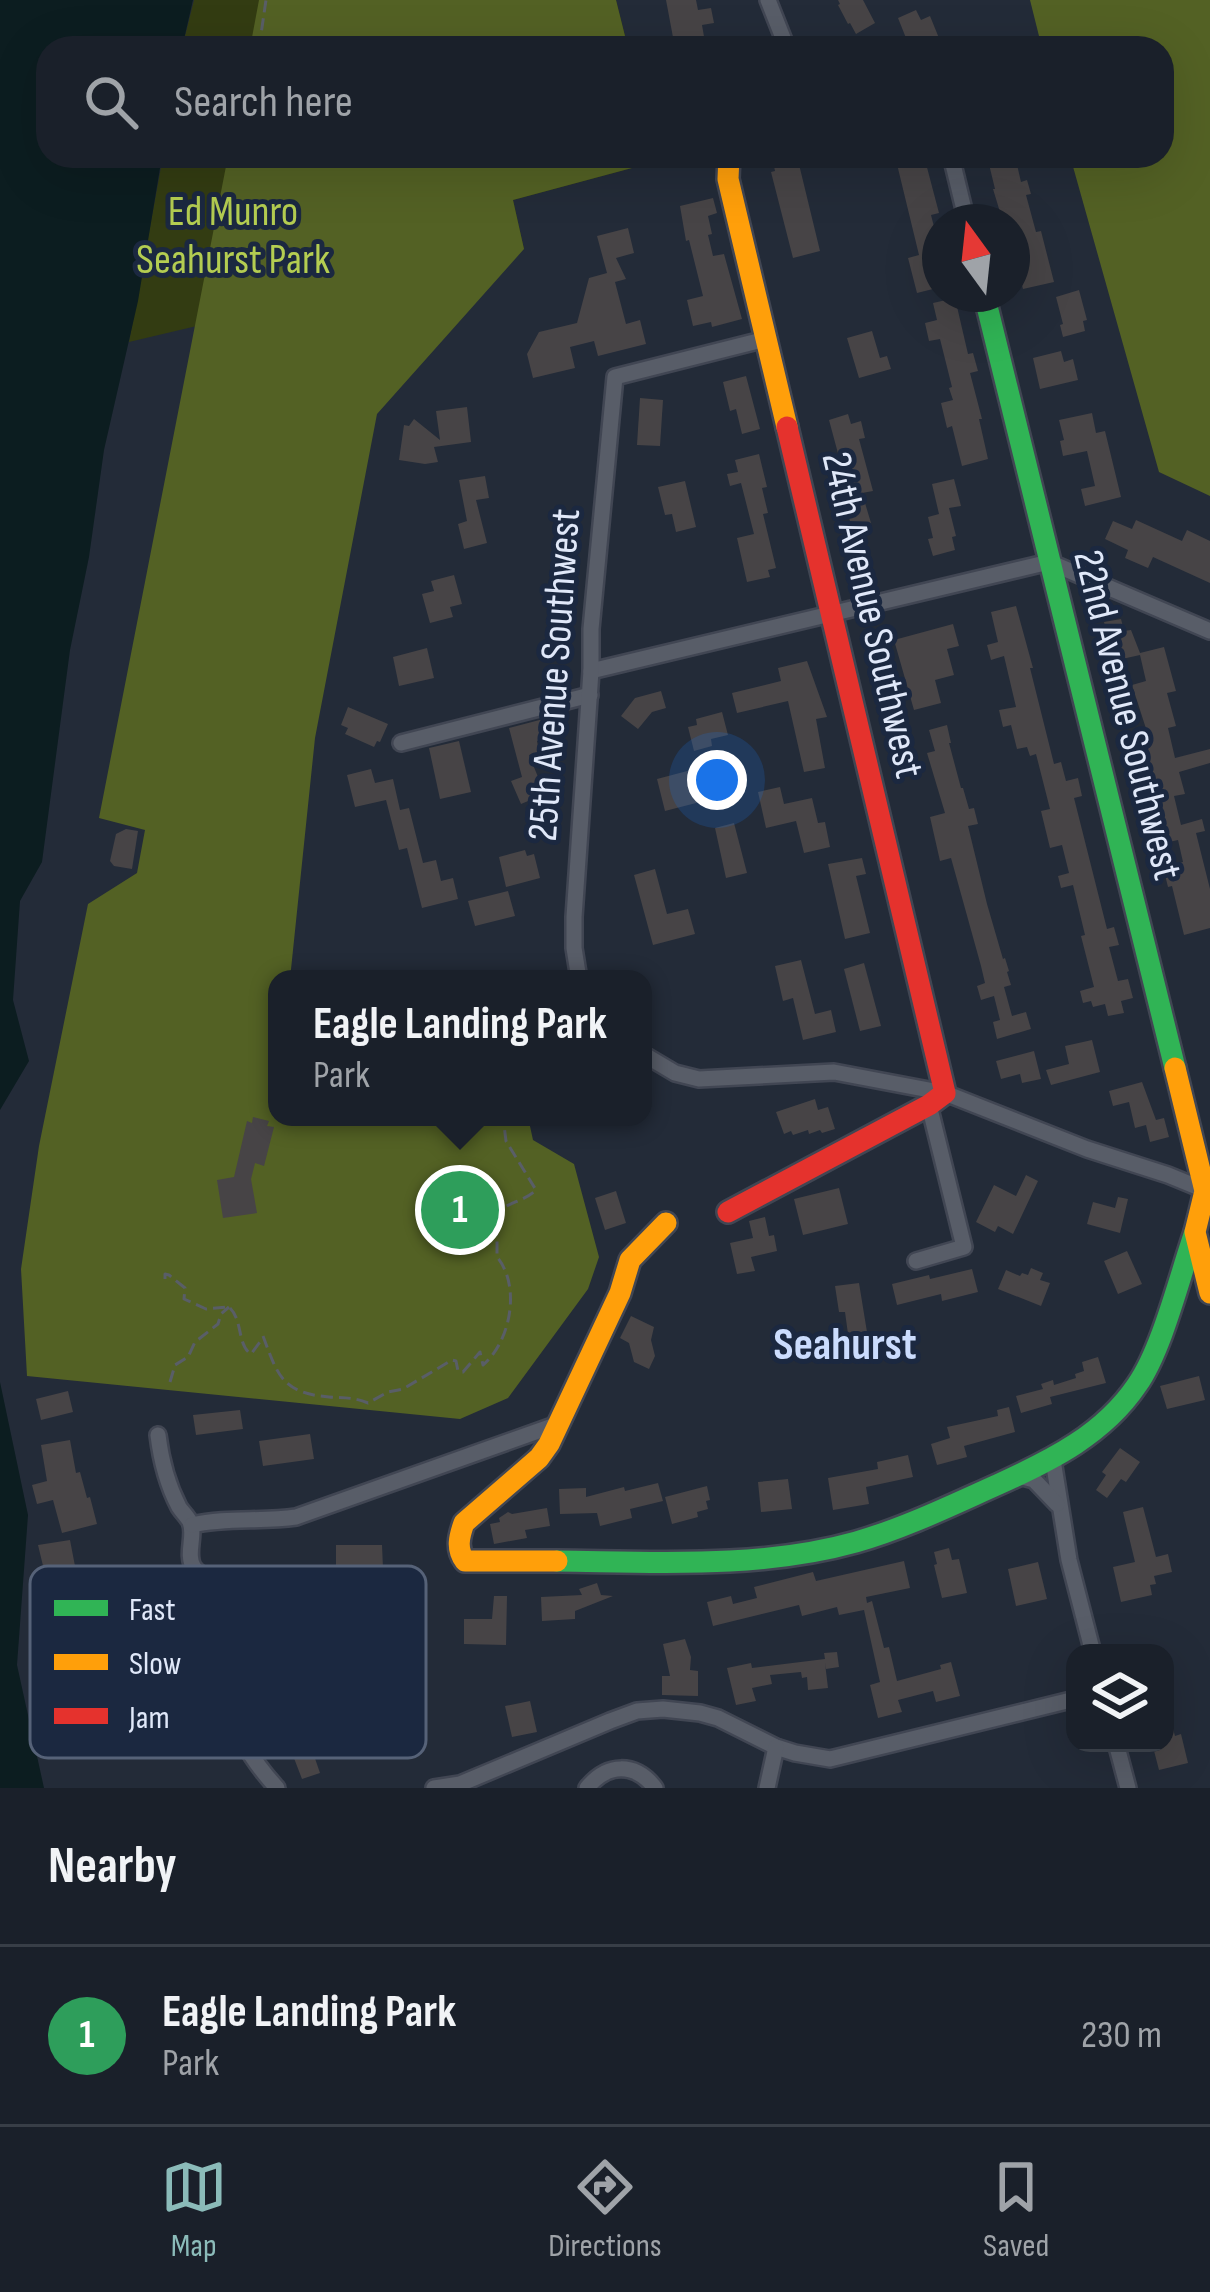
<!DOCTYPE html>
<html lang="en">
<head>
<meta charset="utf-8">
<style>
  :root { --surface:#1a202a; --page:#272d36; --text:#f1f3f6; --muted:#9fa3a8; --line:#383e47; --accent:#8bbbb9 }
  body { margin:0; font-family:"Sofia Sans Condensed",sans-serif; background:var(--page); color:var(--text) }
  .controls { position:absolute; right:36px; bottom:36px; display:grid; overflow:hidden; border-radius:24px; box-shadow:0 12px 48px #0002 }
  .controls button { width:108px; height:108px; display:grid; place-items:center; padding:0; border:0; border-bottom:3px solid var(--line); background:var(--surface); color:var(--text); font:60px sans-serif }
  .compass { position:absolute; left:922px; top:204px; width:108px; height:108px; border-radius:50%; background:var(--surface); box-shadow:0 12px 48px #0002; rotate:345deg }
  .you { position:absolute; left:717px; top:780px; width:42px; height:42px; margin:-30px; border:9px solid #fff; border-radius:50%; background:#1a73e8; box-shadow:0 0 0 18px #1a73e833 }
  .badge { display:grid; place-items:center; width:78px; height:78px; border-radius:50%; background:var(--accent); color:#fff; font-size:39px; font-weight:700 }
  .pin { position:absolute; translate:-50% -50%; border:6px solid #fff; box-shadow:0 3px 12px #0006 }
  .popup { position:absolute; left:268px; top:970px; width:384px; height:156px; box-sizing:border-box; display:grid; place-content:center; border-radius:24px; background:var(--surface); filter:drop-shadow(0 3px 9px #0005); font-size:39px; white-space:nowrap; color:var(--muted) }
  .popup b { font-size:45px; color:var(--text) }
  .popup::after { content:''; position:absolute; left:50%; top:100%; margin-left:-24px; border:24px solid transparent; border-top-color:var(--surface) }
  .list { margin:0; padding:0; list-style:none }
  h2 { display:flex; justify-content:space-between; align-items:center; height:156px; margin:0; padding:0 48px; font-size:51px }
  h2 small { font-size:39px; font-weight:400; color:var(--muted) }
  .list li { display:grid; grid-template-columns:78px 1fr auto; gap:36px; align-items:center; box-sizing:border-box; height:180px; padding:0 48px; border-top:3px solid var(--line) }
  .list b { display:block; font-size:45px; white-space:nowrap }
  .list p { margin:0; font-size:39px; white-space:nowrap; color:var(--muted) }
  .list em { font-size:39px; font-style:normal; color:var(--muted) }
  .icon { flex:none; width:66px; height:66px; fill:none; stroke:currentColor; stroke-width:2; stroke-linecap:round; stroke-linejoin:round }
  .map { position:relative; flex:none; width:1210px; height:1788px; overflow:hidden }
  .search { position:absolute; background:var(--surface); box-shadow:0 12px 48px #0002; left:36px; right:36px; top:36px; height:132px; display:flex; align-items:center; gap:30px; box-sizing:border-box; padding:0 42px; border-radius:36px; color:var(--muted); font-size:45px }
  .sheet { height:336px; background:var(--surface) }
  nav { display:flex; justify-content:space-around; align-items:center; box-sizing:border-box; height:168px; border-top:3px solid var(--line); background:var(--surface); font-size:33px; color:var(--muted) }
  nav a { display:grid; justify-items:center; gap:6px }
  nav .on { color:var(--accent) }
  .map>svg:first-child { display:block }
  .green { fill:#333c12 }
  .forest { fill:#536124 }
  .water { fill:#0c1d20 }
  .building { fill:#474446 }
  .lines { fill:none; stroke-linecap:round; stroke-linejoin:round }
  .street-casing { stroke:#414653; stroke-width:20 }
  .fast-casing { stroke:#414653; stroke-width:26 }
  .slow-casing { stroke:#414653; stroke-width:26 }
  .jam-casing { stroke:#414653; stroke-width:26 }
  .path { stroke:#595e67; stroke-width:3; stroke-dasharray:12 6; stroke-linecap:butt }
  .street { stroke:#585d68; stroke-width:15 }
  .fast { stroke:#30b455; stroke-width:21 }
  .slow { stroke:#ff9f0a; stroke-width:21 }
  .jam { stroke:#e5322d; stroke-width:21 }
  .labels { text-anchor:middle; dominant-baseline:central; stroke-width:10; stroke-linejoin:round; paint-order:stroke }
  .park-label { font-size:42px; fill:#b4cd51; stroke:#1b2840 }
  .street-label { font-size:42px; fill:#e0e8f9; stroke:#1b2840 }
  .neighbourhood-label { font-size:45px; font-weight:bold; fill:#cbdcfd; stroke:#1b2840 }
  .key { fill:#1b2840; stroke:#566278; stroke-width:3 }
  .key-label { font-size:33px; fill:#e0e8f9 }
</style>
</head>
<body>
<div class="map">
<svg width="1210" height="1788" viewBox="0 0 1210 1788">
  <rect width="100%" height="100%" fill="#232b38"/>
  <g class="green">
    <polygon points="194,0 616,0 628,48 182,48"/>
    <polygon points="163,156 657,156 658,161 513,200 524,249 129,342"/>
  </g>
  <g class="forest">
    <polygon points="259,0 616,0 628,48 250,48"/>
    <polygon points="1030,0 1210,0 1210,496 1159,472 1070,156 1162,156 1162,48 1042,48"/>
    <polygon points="228,156 657,156 658,161 513,200 524,249 377,414 315,738 290,979 277,979 277,1117 528,1117 533,1140 574,1164 599,1257 588,1289 508,1398 460,1419 27,1376 21,1269 39,1146 88,904 137,873 145,830 99,818"/>
  </g>
  <g class="water">
    <polygon points="0,0 193,0 182,48 48,48 48,156 162,156 138,301 104,450 89,557 70,650 42,862 20,901 13,1000 29,1061 0,1110"/>
    <polygon points="0,1382 28,1515 17,1665 44,1788 0,1788"/>
  </g>
  <g class="building">
    <polygon points="666,0 696,0 698,10 711,8 714,23 702,25 706,48 675,48"/>
    <polygon points="838,0 863,0 875,23 856,34 850,23 848,24 838,5 840,4"/>
    <polygon points="916,10 921,20 930,16 943,48 910,48 898,18"/>
    <polygon points="772,156 797,156 820,251 793,258 771,172 775,171"/>
    <polygon points="895,156 924,156 939,213 931,215 940,250 940,268 933,270 937,288 917,293 908,258 919,255"/>
    <polygon points="987,156 1015,156 1021,182 1027,180 1031,194 1026,195 1036,232 1041,231 1054,282 1023,289 1017,266 1022,265 1012,222 1003,222 993,189 995,189"/>
    <polygon points="713,198 717,213 708,216 712,234 708,235 713,256 724,254 742,319 712,327 711,322 693,326 687,300 703,296 689,240 686,241 680,206"/>
    <polygon points="628,228 634,253 616,258 626,279 615,282 626,324 640,320 646,344 598,356 594,341 570,347 575,368 533,378 527,354 539,332 577,323 589,278 607,273 597,236"/>
    <polygon points="1079,290 1087,320 1083,321 1085,331 1063,337 1060,325 1063,324 1056,297"/>
    <polygon points="955,298 968,354 973,353 978,371 970,373 982,419 979,419 988,459 962,466 952,426 947,428 941,403 953,400 949,388 952,387 940,339 929,341 925,323 937,320 933,303"/>
    <polygon points="872,331 880,358 887,356 891,369 859,378 847,338"/>
    <polygon points="1061,351 1064,362 1073,359 1078,380 1040,389 1033,358"/>
    <polygon points="746,376 760,429 742,434 736,409 730,411 723,382"/>
    <polygon points="640,398 663,400 660,446 637,445"/>
    <polygon points="467,407 471,442 434,447 438,462 425,464 399,460 404,425 409,426 414,419 440,440 436,411"/>
    <polygon points="1092,413 1096,433 1105,431 1121,497 1085,506 1081,489 1095,486 1087,451 1063,456 1060,441 1064,440 1059,420"/>
    <polygon points="848,414 851,424 861,421 865,438 859,439 873,491 862,493 871,523 852,528 847,511 853,509 829,420"/>
    <polygon points="759,454 767,487 762,488 768,513 763,514 776,568 768,570 770,577 747,582 737,538 754,534 741,483 730,486 727,474 738,472 735,460"/>
    <polygon points="485,476 489,498 476,500 487,543 464,549 458,524 467,521 459,480"/>
    <polygon points="954,479 961,506 949,508 956,536 952,537 955,550 933,556 928,539 933,538 928,517 939,514 932,484"/>
    <polygon points="685,481 696,527 676,532 672,514 665,515 658,487"/>
    <polygon points="1136,520 1182,541 1187,530 1210,541 1210,583 1153,557 1148,568 1125,558 1128,550 1105,539 1113,521 1132,529"/>
    <polygon points="454,575 462,604 450,607 453,617 430,623 422,594 434,591 431,581"/>
    <polygon points="1016,606 1033,668 1030,668 1054,764 1061,762 1066,781 1078,778 1082,796 1074,798 1107,929 1114,927 1119,945 1109,947 1118,981 1128,979 1133,998 1121,1001 1124,1013 1108,1016 1105,1004 1093,1007 1091,1001 1083,1003 1080,991 1094,987 1081,936 1085,935 1073,885 1061,888 1058,876 1069,873 1062,845 1050,848 1041,811 1050,809 1036,754 1030,756 1027,747 1017,749 1011,725 1003,727 999,710 1016,707 1004,656 991,660 987,645 998,642 991,612"/>
    <polygon points="1121,619 1124,631 1131,630 1140,653 1164,647 1176,691 1167,693 1176,726 1168,728 1175,758 1210,749 1210,763 1179,772 1185,794 1174,796 1181,825 1202,819 1205,831 1196,833 1210,889 1210,928 1184,935 1172,886 1168,887 1163,867 1183,862 1178,840 1169,842 1162,814 1144,819 1139,801 1148,799 1138,757 1133,759 1129,743 1149,738 1132,685 1146,681 1140,655 1113,661 1104,622"/>
    <polygon points="953,624 959,646 947,649 954,675 935,680 941,703 914,710 894,640"/>
    <polygon points="427,648 434,678 399,686 393,657"/>
    <polygon points="807,661 827,717 816,719 825,768 804,772 788,701 737,713 732,693 781,681 778,668"/>
    <polygon points="661,691 666,708 652,712 638,729 621,716 635,698"/>
    <polygon points="348,707 388,724 380,742 377,741 374,747 345,734 348,728 341,725"/>
    <polygon points="722,712 728,735 711,739 712,746 694,751 688,727 697,725 696,719"/>
    <polygon points="551,717 556,736 537,741 539,752 529,755 545,794 521,804 511,781 522,777 509,728"/>
    <polygon points="947,725 951,743 949,743 961,788 963,788 969,809 974,808 978,824 968,826 987,904 1003,959 1005,958 1009,971 1007,972 1011,985 1004,987 1012,1016 1026,1012 1031,1029 997,1039 993,1022 1000,1020 994,996 981,1000 977,986 985,983 981,966 951,858 940,861 930,817 945,813 927,753 935,751 929,730"/>
    <polygon points="459,741 471,792 440,799 429,748"/>
    <polygon points="371,769 375,783 393,779 400,810 409,808 423,863 436,860 441,881 453,878 458,899 422,908 407,848 399,850 386,800 355,807 347,775"/>
    <polygon points="691,770 700,802 665,811 657,779"/>
    <polygon points="780,787 784,804 812,798 818,823 825,822 830,847 804,853 796,821 766,828 758,792"/>
    <polygon points="734,823 747,873 726,878 715,828"/>
    <polygon points="126,829 138,831 132,869 114,866 110,861 116,834"/>
    <polygon points="525,850 527,856 534,854 540,878 506,887 499,857"/>
    <polygon points="862,858 866,874 856,876 870,933 845,939 828,864"/>
    <polygon points="655,869 667,914 688,909 695,934 653,945 634,875"/>
    <polygon points="508,891 515,916 475,926 468,901"/>
    <polygon points="801,960 815,1014 831,1010 836,1032 803,1040 793,998 783,1001 775,966"/>
    <polygon points="864,963 881,1026 860,1031 844,969"/>
    <polygon points="1092,1040 1100,1072 1051,1085 1046,1070 1069,1064 1065,1046"/>
    <polygon points="1034,1051 1041,1079 1022,1083 1020,1074 1001,1079 996,1061"/>
    <polygon points="1142,1082 1156,1120 1164,1118 1169,1137 1150,1142 1146,1125 1135,1128 1129,1102 1113,1106 1109,1091"/>
    <polygon points="815,1099 818,1110 828,1107 835,1129 822,1133 820,1130 809,1134 808,1130 793,1135 791,1131 784,1134 776,1112"/>
    <polygon points="253,1117 269,1121 267,1126 274,1127 264,1166 255,1163 251,1179 257,1213 223,1218 217,1180 234,1177 247,1121 252,1123"/>
    <polygon points="1026,1175 1038,1181 1013,1234 998,1226 995,1232 976,1222 994,1185 1016,1196"/>
    <polygon points="839,1188 848,1224 803,1235 794,1199"/>
    <polygon points="616,1191 626,1223 605,1230 595,1198"/>
    <polygon points="1118,1197 1128,1199 1120,1233 1087,1224 1093,1202 1115,1208"/>
    <polygon points="765,1217 769,1236 774,1235 777,1251 751,1257 755,1271 737,1274 730,1243 753,1238 749,1221"/>
    <polygon points="1127,1251 1142,1284 1118,1294 1104,1261"/>
    <polygon points="1031,1268 1043,1273 1040,1280 1050,1283 1041,1306 998,1289 1006,1270 1020,1276 1022,1273 1028,1275"/>
    <polygon points="972,1269 978,1292 942,1301 941,1294 897,1305 892,1284 929,1275 930,1279"/>
    <polygon points="859,1283 867,1332 848,1334 845,1312 839,1312 835,1286"/>
    <polygon points="631,1316 654,1327 651,1340 655,1356 649,1369 634,1362 629,1343 620,1338"/>
    <polygon points="1098,1357 1106,1383 1050,1397 1052,1404 1021,1413 1016,1396 1043,1389 1041,1384 1053,1380 1054,1385 1076,1378 1075,1374 1084,1371 1082,1362"/>
    <polygon points="1199,1376 1205,1400 1167,1409 1160,1386"/>
    <polygon points="68,1391 73,1412 41,1420 36,1399"/>
    <polygon points="1009,1407 1015,1432 964,1446 967,1457 937,1465 931,1444 950,1438 947,1427 998,1416 997,1410"/>
    <polygon points="240,1410 243,1429 196,1435 193,1415"/>
    <polygon points="310,1434 314,1459 263,1466 259,1441"/>
    <polygon points="70,1440 76,1473 80,1472 87,1498 90,1497 97,1524 62,1533 53,1500 37,1504 32,1485 47,1481 41,1445"/>
    <polygon points="1120,1448 1140,1462 1126,1482 1121,1479 1107,1498 1096,1490 1106,1475 1102,1472"/>
    <polygon points="908,1455 913,1477 866,1487 869,1504 833,1510 828,1478 878,1469 877,1462"/>
    <polygon points="788,1479 792,1509 761,1512 758,1482"/>
    <polygon points="658,1483 663,1501 630,1509 632,1518 600,1526 597,1513 560,1514 559,1489 586,1488 586,1497 624,1487 625,1491"/>
    <polygon points="707,1486 710,1500 706,1501 708,1509 697,1512 698,1517 672,1524 665,1497"/>
    <polygon points="1143,1507 1156,1557 1168,1554 1172,1572 1154,1576 1156,1584 1150,1585 1152,1595 1121,1602 1113,1567 1135,1562 1123,1512"/>
    <polygon points="547,1508 550,1526 525,1530 527,1538 494,1544 490,1524 500,1522 499,1518 508,1512 512,1514"/>
    <polygon points="70,1540 75,1566 70,1567 76,1594 81,1593 87,1622 92,1621 95,1643 65,1646 62,1619 56,1620 38,1545"/>
    <polygon points="336,1545 382,1545 383,1568 353,1567 354,1593 329,1593 329,1572 336,1572"/>
    <polygon points="949,1548 952,1560 959,1559 967,1593 942,1598 934,1565 937,1564 934,1552"/>
    <polygon points="904,1561 910,1588 866,1597 867,1603 872,1601 884,1648 889,1647 897,1681 941,1669 940,1665 951,1662 960,1696 936,1702 933,1691 898,1700 902,1712 878,1718 870,1685 880,1682 864,1610 839,1615 837,1607 802,1616 799,1605 713,1626 707,1602 731,1596 733,1604 757,1598 754,1587 813,1572 816,1581"/>
    <polygon points="1038,1562 1047,1599 1016,1606 1008,1569"/>
    <polygon points="597,1583 601,1595 613,1596 575,1611 575,1619 542,1621 541,1597 582,1595 579,1589"/>
    <polygon points="494,1596 507,1596 506,1645 464,1644 464,1619 492,1619"/>
    <polygon points="369,1626 380,1626 381,1631 395,1630 397,1663 364,1666 361,1634"/>
    <polygon points="685,1639 691,1657 690,1670 698,1671 698,1696 662,1695 662,1676 670,1676 663,1644"/>
    <polygon points="837,1652 839,1667 826,1669 825,1663 828,1688 808,1690 807,1677 802,1678 801,1672 770,1675 772,1684 752,1688 756,1701 736,1705 727,1668 751,1663 752,1668 825,1659 824,1653"/>
    <polygon points="102,1673 106,1693 70,1701 66,1680"/>
    <polygon points="268,1674 292,1674 292,1741 307,1735 320,1773 302,1779 282,1727 267,1727"/>
    <polygon points="530,1701 537,1732 512,1737 505,1706"/>
    <polygon points="1169,1714 1175,1736 1181,1734 1188,1763 1159,1770 1152,1743 1165,1743 1165,1715"/>
  </g>
  <g class="lines">
    <defs>
      <g id="street">
        <polyline points="768,0 787,48"/>
        <polyline points="951,156 967,222"/>
        <polyline points="591,671 1049,562 1210,631"/>
        <polyline points="401,743 590,695"/>
        <polyline points="579,979 574,948 574,917 591,671 591,629 615,377 766,339"/>
        <polyline points="643,1054 675,1073 699,1079 834,1072 945,1093 1087,1149 1168,1175 1207,1191"/>
        <polyline points="916,1261 964,1247 929,1105"/>
        <path d="M158,1435C161,1460 167,1484 179,1507C182,1512 187,1516 190,1522C196,1535 185,1555 194,1568C210,1590 260,1579 268,1618C272,1641 248,1645 238,1662C233,1670 233,1679 233,1689C231,1730 250,1758 277,1788"/>
        <polyline points="1053,1460 1069,1560 1093,1653"/>
        <polyline points="1019,1476 1034,1480 1057,1504"/>
        <path d="M192,1525C227,1517 261,1522 296,1517L558,1424"/>
        <polyline points="1116,1743 1128,1788"/>
        <polyline points="434,1788 460,1784 610,1721 637,1711 663,1709 700,1713 718,1718 776,1747 795,1753 830,1759 1075,1699"/>
        <path d="M587,1788C607,1763 635,1762 655,1788"/>
        <polyline points="767,1788 776,1747"/>
      </g>
      <g id="fast">
        <polyline points="984,294 1175,1068"/>
        <path d="M557,1561C655,1562 760,1569 856,1542C905,1528 952,1505 999,1484C1052,1460 1104,1434 1137,1385C1162,1350 1180,1275 1195,1232"/>
      </g>
      <g id="slow">
        <polyline points="729,156 728,179 787,427"/>
        <polyline points="1175,1068 1205,1191 1195,1232 1210,1293"/>
        <path d="M557,1561H465C456,1549 459,1537 464,1523L539,1458L549,1444L620,1293L630,1260L666,1223"/>
      </g>
      <polyline id="jam" points="728,1212 929,1105 945,1093 787,427"/>
    </defs>
    <use href="#street" class="street-casing"/>
    <use href="#fast" class="fast-casing"/>
    <use href="#slow" class="slow-casing"/>
    <use href="#jam" class="jam-casing"/>
    <g class="path">
      <polyline points="259,48 266,0"/>
      <polyline points="165,1279 165,1274 169,1275 185,1288 184,1299 206,1309 227,1307"/>
      <path d="M230,1308C243,1321 237,1345 251,1354L263,1338"/>
      <path d="M263,1336C278,1376 282,1393 329,1397C343,1398 354,1397 368,1403L388,1392L403,1389L452,1360L456,1361L458,1371L463,1372L480,1352L483,1365C511,1341 521,1286 497,1257V1237L493,1220C499,1203 523,1203 536,1190L506,1141L503,1117"/>
      <polyline points="170,1382 175,1365 188,1357 195,1342 218,1324 221,1314 229,1307"/>
    </g>
    <use href="#street" class="street"/>
    <use href="#fast" class="fast"/>
    <use href="#slow" class="slow"/>
    <use href="#jam" class="jam"/>
  </g>
  <g class="labels">
    <g class="park-label">
      <text x="233" y="212">Ed Munro<tspan x="233" dy="48">Seahurst Park</tspan></text>
    </g>
    <g class="street-label">
      <text transform="translate(872 615) rotate(77)">24th Avenue Southwest</text>
      <text transform="translate(555 675) rotate(-86)">25th Avenue Southwest</text>
      <text transform="translate(1127 715) rotate(76)">22nd Avenue Southwest</text>
    </g>
    <g class="neighbourhood-label">
      <text x="845" y="1345">Seahurst</text>
    </g>
  </g>
  <rect x="30" y="1566" width="396" height="192" rx="18" class="key"/>
  <rect x="54" y="1600" width="54" height="16" fill="#30b455"/>
  <rect x="54" y="1654" width="54" height="16" fill="#ff9f0a"/>
  <rect x="54" y="1708" width="54" height="16" fill="#e5322d"/>
  <g class="key-label">
    <text x="129" y="1620">Fast</text>
    <text x="129" y="1674">Slow</text>
    <text x="129" y="1728">Jam</text>
  </g>
</svg>
<div class="controls">
<button><svg class="icon" aria-label="layers" viewBox="0 0 24 24"><path d="M12 4l9 5-9 5-9-5zM3 14l9 5 9-5"/></svg></button>
</div>
<svg class="compass" viewBox="-18 -18 36 36"><path d="M0-13l5 13h-10z" fill="#e53935"/><path d="M0 13l5-13h-10z" fill="#9fa3a8"/></svg>
<div class="you"></div>
<div class="pin badge" style="left:460px;top:1210px;background:#2e9e5b">1</div>
<div class="popup"><b>Eagle Landing Park</b>Park</div>
<div class="search"><svg class="icon" aria-label="search" viewBox="0 0 24 24"><circle cx="10" cy="10" r="6"/><path d="M15 15l6 6"/></svg>Search here</div>
</div>
<section class="sheet">
<h2>Nearby<small></small></h2>
<ul class="list">
<li><span class="badge" style="background:#2e9e5b">1</span><div><b>Eagle Landing Park</b><p>Park</p></div><em>230 m</em></li>
</ul>
</section>
<nav>
<a class="on"><svg class="icon" aria-label="map" viewBox="0 0 24 24"><path d="M3 6l6-2 6 2 6-2v14l-6 2-6-2-6 2zM9 4v14M15 6v14"/></svg>Map</a>
<a><svg class="icon" aria-label="directions" viewBox="0 0 24 24"><path d="M12 3l9 9-9 9-9-9zM9 14v-3h6M13 9l2 2-2 2"/></svg>Directions</a>
<a><svg class="icon" aria-label="saved" viewBox="0 0 24 24"><path d="M7 4h10v16l-5-4-5 4z"/></svg>Saved</a>
</nav>
</body>
</html>
